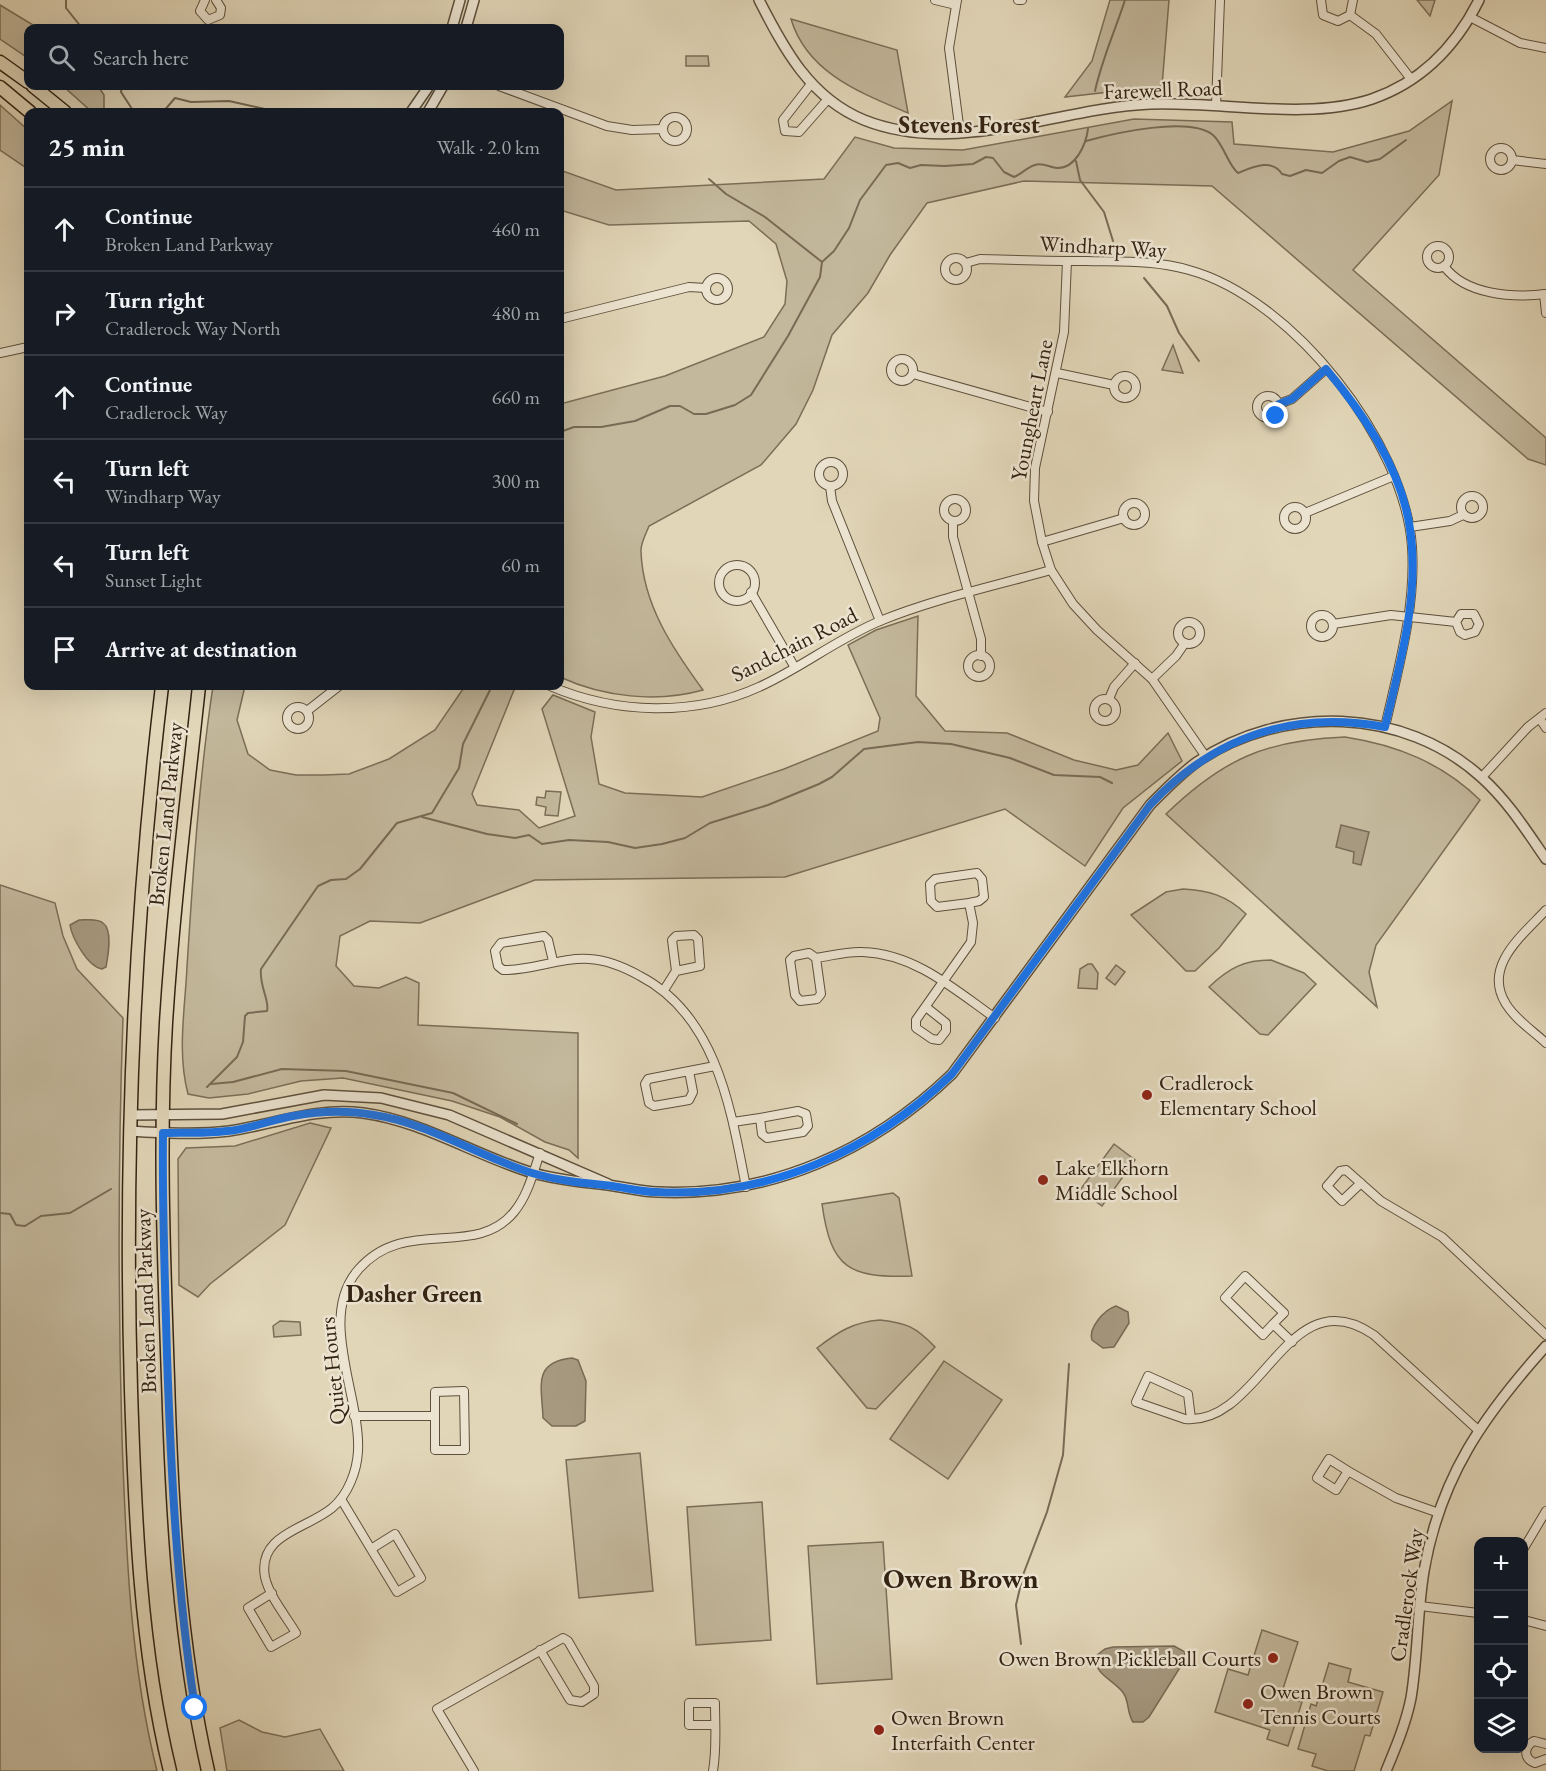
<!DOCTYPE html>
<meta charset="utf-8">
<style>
:root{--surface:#171b24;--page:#242831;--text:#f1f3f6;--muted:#9ea1a6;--line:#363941}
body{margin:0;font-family:"EB Garamond",serif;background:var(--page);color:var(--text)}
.controls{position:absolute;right:18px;bottom:18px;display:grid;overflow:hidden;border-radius:12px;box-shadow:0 6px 24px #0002}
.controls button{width:54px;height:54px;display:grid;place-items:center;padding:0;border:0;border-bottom:2px solid var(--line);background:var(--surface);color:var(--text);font:30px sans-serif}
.stop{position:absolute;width:18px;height:18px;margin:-14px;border:4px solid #1a73e8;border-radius:50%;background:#fff}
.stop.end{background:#1a73e8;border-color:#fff;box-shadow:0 2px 6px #0008}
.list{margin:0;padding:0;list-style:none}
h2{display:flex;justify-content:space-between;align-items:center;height:78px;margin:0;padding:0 24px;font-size:26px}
h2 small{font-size:20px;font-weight:400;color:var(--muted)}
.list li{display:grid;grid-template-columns:39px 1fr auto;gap:18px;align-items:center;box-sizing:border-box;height:84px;padding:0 24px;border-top:2px solid var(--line)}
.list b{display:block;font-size:22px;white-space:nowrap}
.list p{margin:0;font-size:20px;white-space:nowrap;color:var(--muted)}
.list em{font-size:20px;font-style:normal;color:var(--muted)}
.icon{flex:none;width:33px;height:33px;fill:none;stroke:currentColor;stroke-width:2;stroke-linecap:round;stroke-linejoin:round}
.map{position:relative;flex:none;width:1546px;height:1771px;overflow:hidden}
.search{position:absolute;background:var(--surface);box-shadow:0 6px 24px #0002;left:24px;top:24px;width:540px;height:66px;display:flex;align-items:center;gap:15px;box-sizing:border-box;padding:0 21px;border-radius:12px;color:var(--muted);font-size:22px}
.panel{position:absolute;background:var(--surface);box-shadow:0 6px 24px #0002;left:24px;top:108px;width:540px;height:582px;border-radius:12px}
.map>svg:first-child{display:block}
.green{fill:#c3b89c;stroke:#7b6e57;stroke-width:1.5}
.water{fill:#a69980;stroke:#786a54;stroke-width:1.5}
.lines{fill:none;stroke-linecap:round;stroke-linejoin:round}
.stream{stroke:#786a54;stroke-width:2}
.minor-casing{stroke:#5e503c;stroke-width:10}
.tertiary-casing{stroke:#5e503c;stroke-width:12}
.primary-casing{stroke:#332312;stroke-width:15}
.minor{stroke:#ece4d1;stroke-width:8}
.tertiary{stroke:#ece4d1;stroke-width:9}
.primary{stroke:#e1d6b8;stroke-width:12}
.route{stroke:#1a73e8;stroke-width:8}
.poi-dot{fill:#8f2418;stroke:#ece4d1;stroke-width:2}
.labels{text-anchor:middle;stroke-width:5;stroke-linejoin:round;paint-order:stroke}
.street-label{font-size:22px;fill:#332312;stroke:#ece4d1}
.poi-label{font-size:22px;fill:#332312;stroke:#ece4d1;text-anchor:start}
.neighbourhood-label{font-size:24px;font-weight:bold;fill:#332312;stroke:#ece4d1}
.district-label{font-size:28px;font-weight:bold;fill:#332312;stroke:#ece4d1}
</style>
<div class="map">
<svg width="1546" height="1771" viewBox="0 0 1546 1771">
<rect width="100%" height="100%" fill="#e1d6b8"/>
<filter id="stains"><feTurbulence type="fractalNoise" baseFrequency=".00333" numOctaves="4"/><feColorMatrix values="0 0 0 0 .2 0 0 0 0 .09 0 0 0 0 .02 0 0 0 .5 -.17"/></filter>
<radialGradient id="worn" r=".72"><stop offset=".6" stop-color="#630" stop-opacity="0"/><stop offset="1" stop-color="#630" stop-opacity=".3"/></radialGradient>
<!-- green -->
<g class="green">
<polygon points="1110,0 1169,0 1162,86 1065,97 1092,61"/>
<polygon points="1417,0 1435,0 1430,16"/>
<polygon points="0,5 38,28 28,28 28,58 0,39"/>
<path d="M791 19 897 50 908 113C861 93 807 73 791 19Z"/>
<polygon points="686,56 708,56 709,66 686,66"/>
<polygon points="63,86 98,86 104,95 104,112 92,112"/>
<path d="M1452 101 1439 175 1353 270 1546 438V465L1528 459 1212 186 1024 181 927 203 890 255 868 293 832 335 813 390 796 424 761 465 649 526C646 534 640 544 641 552 643 605 673 649 703 690 657 703 603 697 560 677V404L665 376 764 337 785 304 787 281 776 244 749 221 609 225 560 210V170L616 190 824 179 855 137 894 148 963 150 1134 119 1232 122 1234 144 1333 152 1409 131Z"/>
<polygon points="0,105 28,130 28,169 0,150"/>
<polygon points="1173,345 1183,373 1162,370"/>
<path d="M918 616 916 696 945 731 1007 733 1074 760 1116 770 1138 765 1168 733 1182 761 1123 808 1085 866 1005 809 785 877 535 880 420 923 370 921 340 936 336 966 354 986 379 988 406 977 419 983 418 1025 578 1033V1158L569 1150 545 1142 500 1117 452 1101 343 1078 301 1081 248 1094 209 1098 188 1094C177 1053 185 1009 187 967 193 873 199 779 213 686H245L237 720 248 754 270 770 296 775H324L349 774 389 759 435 730 465 686H508L514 690 472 794 477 805 519 810 539 828 575 816 542 709 553 695 595 712 591 737 599 784 625 793 702 797 784 769 878 731 880 718 848 645 876 630Z"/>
<path d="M1345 737C1397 745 1442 763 1480 800L1376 945 1369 972 1377 1007 1166 814C1223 759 1266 740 1345 737Z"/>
<polygon points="546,791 561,792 558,816 545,815 546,807 536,805 537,797 545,798"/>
<path d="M0 885 55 903 63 936 77 969 123 1018C118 1158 118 1298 122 1439 126 1549 130 1664 157 1771H0Z"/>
<path d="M1183 889C1208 890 1228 896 1246 914L1219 948 1195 971H1186L1131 915 1166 892Z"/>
<path d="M1271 960 1304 973 1316 984 1268 1035 1260 1034 1209 987C1229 968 1244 960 1271 960Z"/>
<polygon points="1088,964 1092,964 1098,973 1097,989 1078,988 1080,969"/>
<polygon points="1116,965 1125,972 1115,985 1106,978"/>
<polygon points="310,1123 331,1128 285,1225 210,1284 198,1297 179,1285 178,1159 186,1148 235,1146"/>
<polygon points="1114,1144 1135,1160 1102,1206 1080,1190"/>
<path d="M893 1193 899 1198 912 1276C849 1278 831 1269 822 1204Z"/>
<path d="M880 1320C907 1323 916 1327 935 1347L876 1409 867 1408 817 1348C838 1332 853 1322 880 1320Z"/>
<polygon points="280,1321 300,1322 301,1335 274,1337 273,1326"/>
<polygon points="944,1361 1002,1400 948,1479 890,1439"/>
<polygon points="640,1453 653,1591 579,1598 566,1460"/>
<polygon points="762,1502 771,1640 696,1645 687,1507"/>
<polygon points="883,1542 892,1679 817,1684 808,1546"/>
<polygon points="1262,1630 1298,1642 1281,1695 1302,1702 1288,1746 1267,1739 1270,1730 1215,1712 1228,1669 1248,1675"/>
<polygon points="1329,1663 1351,1669 1348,1682 1383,1692 1370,1736 1365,1735 1354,1771 1328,1771 1312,1766 1316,1754 1298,1749 1311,1704 1316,1706"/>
<polygon points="239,1720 262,1732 285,1737 320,1729 344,1771 227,1771 220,1728"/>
</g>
<!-- water -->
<g class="water">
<polygon points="1341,825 1369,832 1361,865 1353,863 1354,852 1336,847"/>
<path d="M79 920C85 920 98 918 103 923 113 930 108 956 106 967L102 969C88 967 72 938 70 925Z"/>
<path d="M1116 1306 1128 1312 1129 1323 1114 1347 1103 1348 1092 1340C1088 1328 1104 1310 1116 1306Z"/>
<path d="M572 1358 578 1360 586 1381 585 1421 576 1426H552L543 1418C542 1387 532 1362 572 1358Z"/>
<path d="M1174 1646 1185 1652 1181 1666 1149 1717 1143 1722H1133C1127 1713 1129 1702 1124 1694 1115 1680 1093 1675 1096 1656L1105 1649 1113 1647Z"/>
</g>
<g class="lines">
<!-- stream -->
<g class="stream">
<polyline points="66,0 66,8 82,28"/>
<polyline points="122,86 121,92 134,112"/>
<path d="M1095 91C1102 59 1115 31 1125 0"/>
<polyline points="163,112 175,98 191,102 229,101 278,112"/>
<path d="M1086 141C1115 133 1189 116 1213 135 1224 145 1228 165 1238 173 1253 167 1272 158 1282 174L1290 176 1306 170 1322 173 1339 161 1350 157 1367 162 1380 159 1406 140"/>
<polyline points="1076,161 1080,180 1104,212 1113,241"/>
<polyline points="709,179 726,194 765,217 822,262"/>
<polyline points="1144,278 1167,306 1179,333 1199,361"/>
<path d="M560 432 574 427H601L635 421 670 406H680L694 414H706L735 405 751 395 788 336 820 277 822 262 834 251 849 228 860 200 886 165 898 163 910 168 921 165 945 166 973 164 986 157 993 158 1004 172 1014 177C1022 174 1027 167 1035 165 1043 162 1050 168 1058 168 1076 168 1086 144 1088 129"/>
<polyline points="560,509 560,513"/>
<polyline points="560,539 562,546 560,551"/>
<polyline points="422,817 487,834 515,838 529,835 542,844 569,840 608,842 635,848 662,844 685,838 710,823 768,805 819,784 832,777 864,749 918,742 951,744 1010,758 1054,775 1100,777 1112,783"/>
<polyline points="211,1084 233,1082 282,1069 346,1071 453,1093 517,1124"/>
<path d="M207 1087 237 1057 243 1042 245 1016 248 1013 267 1011C270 1001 259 986 261 969L318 886 331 880 346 879 360 869 397 823 432 813 459 768 463 744 492 686"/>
<polyline points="0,1213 10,1214 16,1225 25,1226 41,1216 70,1213 111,1189"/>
<polyline points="1021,1644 1016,1605 1023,1575 1047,1512 1063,1455 1069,1364"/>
</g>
<!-- minor casing -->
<g class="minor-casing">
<g id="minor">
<polyline points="205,0 200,11 208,20 220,15 221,8 216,0"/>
<polyline points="935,0 956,5"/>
<polyline points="957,0 949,48 960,133"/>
<polyline points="1018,0 1022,0"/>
<polyline points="1321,0 1323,15 1338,21 1350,15 1353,0"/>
<polyline points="1350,15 1376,34 1411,79"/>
<polyline points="1470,17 1520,43 1546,48"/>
<polyline points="811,84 783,120 785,131 799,132 828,99"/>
<polyline points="499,86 607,126 632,130 663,129"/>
<polyline points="1216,105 1220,0"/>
<circle cx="675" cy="129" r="12"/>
<circle cx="1501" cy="159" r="11"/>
<polyline points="1512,160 1546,164"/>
<circle cx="1438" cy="257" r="11"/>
<circle cx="956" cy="269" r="11"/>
<polyline points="1067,261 1064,332 1035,468 1034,501 1042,542 1051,570 1073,604 1097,630 1152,679 1206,757"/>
<path d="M966 263 980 259C1015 260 1050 261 1085 261 1120 262 1155 260 1189 270 1292 298 1405 442 1412 547 1416 608 1398 669 1385 727"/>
<path d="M1444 266C1465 295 1513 298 1546 294"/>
<circle cx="717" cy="289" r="11"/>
<polyline points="1544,294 1546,313"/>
<polyline points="560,319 689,287 706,288"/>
<polyline points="0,353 28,347"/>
<circle cx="902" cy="370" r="11"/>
<polyline points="1057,373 1114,385"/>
<polyline points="913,374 1048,412"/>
<circle cx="1125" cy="387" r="11"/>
<circle cx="1268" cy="407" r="11"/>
<polyline points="1279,404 1292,399 1326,369"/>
<circle cx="831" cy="474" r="12"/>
<polyline points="830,486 832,501 880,621"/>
<circle cx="1472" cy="507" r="11"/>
<circle cx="955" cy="510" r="11"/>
<circle cx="1134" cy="514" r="11"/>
<circle cx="1295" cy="518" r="11"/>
<polyline points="1305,513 1394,476"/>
<polyline points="953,522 953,537 981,639 981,656"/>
<polyline points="1410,527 1450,521 1463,515"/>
<polyline points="1042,542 1124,518"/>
<circle cx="737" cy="583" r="18"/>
<polyline points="751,592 794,666"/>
<circle cx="1322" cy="626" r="11"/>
<circle cx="1189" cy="633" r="11"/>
<polyline points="1333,624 1391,615 1456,622 1460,632 1465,635 1475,632 1479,624 1474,614 1461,614 1456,622"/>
<circle cx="979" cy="666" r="11"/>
<polyline points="1152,679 1176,656 1185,643"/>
<path d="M550 686C616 714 693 717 759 687 801 668 837 639 880 621 934 599 994 586 1051 570"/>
<polyline points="1109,699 1114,687 1135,663"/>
<circle cx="1105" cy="710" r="11"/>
<circle cx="298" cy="718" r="11"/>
<polyline points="307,711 339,686"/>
<polyline points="1540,719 1546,728"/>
<polyline points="1482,777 1528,727 1546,713"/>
<path d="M1546 910C1523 935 1482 966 1506 1004 1515 1019 1533 1031 1546 1043"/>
<path d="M816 958 809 953 794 956 790 960 795 995 800 1001 817 999 821 994 816 958C831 956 847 951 863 952 915 954 954 989 995 1018"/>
<path d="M553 961 548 940 544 936 501 943 495 951 498 966 503 970C532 971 560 957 589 959 608 960 624 967 640 976 717 1016 731 1110 746 1187"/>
<polyline points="664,990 676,971 672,940 676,936 694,935 698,939 700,966 676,971"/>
<polyline points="926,1007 946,1023 946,1031 939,1040 932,1039 916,1028 916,1020 971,942 973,923 969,903 937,907 931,901 930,884 935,879 977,873 982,879 984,897 979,901 969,903"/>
<polyline points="689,1071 648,1079 645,1084 649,1103 654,1106 689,1100 693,1092 689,1071 715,1066"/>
<polyline points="733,1122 760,1118 762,1134 767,1138 803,1132 808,1126 806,1114 798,1111 760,1118"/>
<polyline points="1361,1183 1342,1201 1327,1186 1340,1171 1346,1170 1381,1201 1442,1237 1546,1335"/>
<polyline points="1273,1324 1263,1335 1225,1298 1245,1276 1284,1313 1273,1324 1292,1342"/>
<polyline points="354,1416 435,1416 435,1450 465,1450 464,1391 435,1392 435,1416"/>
<path d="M1191 1419 1188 1394 1148 1376 1136 1402 1185 1419C1262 1426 1287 1275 1374 1335L1478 1430"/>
<polyline points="1348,1471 1329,1459 1317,1478 1336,1490 1348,1471 1396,1498 1439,1513"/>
<polyline points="341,1499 371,1549 395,1534 421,1578 397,1592 371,1549"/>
<polyline points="1524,1548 1546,1511"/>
<path d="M272 1593 248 1608 271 1647 296 1633C286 1616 269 1596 265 1577 257 1534 307 1529 332 1508 348 1495 357 1471 358 1451 361 1397 317 1317 358 1270 405 1215 475 1260 514 1212 528 1195 533 1173 540 1153"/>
<polyline points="1420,1606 1478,1613"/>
<polyline points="1524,1620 1546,1626"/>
<path d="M1546 1744 1534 1741C1523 1747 1524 1759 1535 1763L1546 1759"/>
<polyline points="474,1771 437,1709 563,1638 568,1641 594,1686 594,1694 582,1702 570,1700 540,1650"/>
<path d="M713 1771C717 1748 715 1725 715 1703H689V1725H715"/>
</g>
</g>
<!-- tertiary casing -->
<g class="tertiary-casing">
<g id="tertiary">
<path d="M759 0C784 49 810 98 864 120 957 157 1056 108 1150 104 1220 101 1307 121 1372 99 1421 82 1456 46 1479 0"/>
<polyline points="452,28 460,0"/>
<polyline points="466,28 474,0"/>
<polyline points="411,112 429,86"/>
<polyline points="428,112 443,86"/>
<polyline points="130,1115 222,1114 324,1095 381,1098 449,1115 608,1184"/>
<path d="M130 1131C162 1133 197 1135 229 1131 275 1124 316 1107 363 1113 423 1121 476 1156 533 1173 561 1181 586 1182 614 1186 629 1188 643 1192 658 1192 770 1197 872 1151 952 1074L1150 805C1165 790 1180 774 1197 762 1282 704 1404 707 1481 777 1507 800 1526 830 1546 859"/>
<path d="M1386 1771C1396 1747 1406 1723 1411 1698 1418 1656 1417 1613 1424 1571 1440 1477 1484 1415 1546 1346"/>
</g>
</g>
<!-- primary casing -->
<g class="primary-casing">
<g id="primary">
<polyline points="0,62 28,82"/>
<polyline points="33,86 65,112"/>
<polyline points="0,87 30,112"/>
<path d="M162 686C134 920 124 1155 131 1390 135 1517 140 1648 170 1771"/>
<path d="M199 686C187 798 173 911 166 1023 159 1142 164 1261 168 1379 172 1510 179 1643 208 1771"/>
</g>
</g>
<!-- minor -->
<use href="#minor" class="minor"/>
<!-- tertiary -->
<use href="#tertiary" class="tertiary"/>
<!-- primary -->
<use href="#primary" class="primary"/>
</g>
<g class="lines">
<!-- route -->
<path class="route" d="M195 1708C177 1591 171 1474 167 1355 165 1281 162 1207 163 1133 184 1132 205 1134 227 1131 249 1129 271 1120 293 1116 320 1111 347 1110 374 1115 425 1122 481 1157 532 1173 559 1181 584 1183 612 1186 627 1188 642 1192 657 1192 769 1198 872 1151 952 1074L1150 805C1215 736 1292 710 1385 727 1400 663 1420 595 1410 529 1402 470 1364 414 1326 369L1292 399 1279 404 1276 416"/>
</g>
<!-- markers -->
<g class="poi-dot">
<circle cx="1147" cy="1095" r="6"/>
<circle cx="1043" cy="1180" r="6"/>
<circle cx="1273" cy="1658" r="6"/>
<circle cx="1248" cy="1704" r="6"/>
<circle cx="879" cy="1730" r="6"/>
</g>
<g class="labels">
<!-- street labels -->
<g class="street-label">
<text transform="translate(1163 89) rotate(-2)" y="8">Farewell Road</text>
<text transform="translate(1103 246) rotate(3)" y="8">Windharp Way</text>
<text transform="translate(1031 410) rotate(-79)" y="8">Youngheart Lane</text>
<text transform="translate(794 644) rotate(-27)" y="8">Sandchain Road</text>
<text transform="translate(165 814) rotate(-84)" y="8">Broken Land Parkway</text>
<text transform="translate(145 1301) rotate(-92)" y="8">Broken Land Parkway</text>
<text transform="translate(332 1371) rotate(-96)" y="8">Quiet Hours</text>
<text transform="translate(1406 1595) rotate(-82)" y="8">Cradlerock Way</text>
</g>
<!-- poi labels -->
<g class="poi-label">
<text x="1159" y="1090">Cradlerock<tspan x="1159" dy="25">Elementary School</tspan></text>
<text x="1055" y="1175">Lake Elkhorn<tspan x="1055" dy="25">Middle School</tspan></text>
<text x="1261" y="1666" text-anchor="end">Owen Brown Pickleball Courts</text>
<text x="1260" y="1699">Owen Brown<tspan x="1260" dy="25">Tennis Courts</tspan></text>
<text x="891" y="1725">Owen Brown<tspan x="891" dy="25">Interfaith Center</tspan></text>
</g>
<!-- neighbourhood labels -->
<g class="neighbourhood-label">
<text x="969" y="133">Stevens Forest</text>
<text x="414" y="1302">Dasher Green</text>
</g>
<!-- district labels -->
<g class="district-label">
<text x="961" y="1588">Owen Brown</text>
</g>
</g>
<rect width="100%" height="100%" filter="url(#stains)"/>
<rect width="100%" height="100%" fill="url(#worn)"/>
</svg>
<div class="controls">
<button>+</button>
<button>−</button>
<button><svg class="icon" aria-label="locate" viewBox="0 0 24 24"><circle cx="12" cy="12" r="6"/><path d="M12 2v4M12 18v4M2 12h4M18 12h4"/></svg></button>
<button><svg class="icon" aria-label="layers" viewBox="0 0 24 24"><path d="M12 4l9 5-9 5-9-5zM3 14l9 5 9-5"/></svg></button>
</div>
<div class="stop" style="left:195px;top:1708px"></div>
<div class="stop end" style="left:1276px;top:416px"></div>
<div class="search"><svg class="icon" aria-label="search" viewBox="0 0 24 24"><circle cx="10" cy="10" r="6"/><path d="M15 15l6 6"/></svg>Search here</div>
<section class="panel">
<h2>25 min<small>Walk · 2.0 km</small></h2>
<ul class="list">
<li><svg class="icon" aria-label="ahead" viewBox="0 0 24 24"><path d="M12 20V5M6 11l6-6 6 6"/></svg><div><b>Continue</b><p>Broken Land Parkway</p></div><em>460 m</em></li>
<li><svg class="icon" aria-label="right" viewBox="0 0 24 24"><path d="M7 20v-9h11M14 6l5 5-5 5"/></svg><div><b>Turn right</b><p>Cradlerock Way North</p></div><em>480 m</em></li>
<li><svg class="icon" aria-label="ahead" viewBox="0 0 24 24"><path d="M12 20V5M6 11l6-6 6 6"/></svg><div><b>Continue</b><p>Cradlerock Way</p></div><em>660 m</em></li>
<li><svg class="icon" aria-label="left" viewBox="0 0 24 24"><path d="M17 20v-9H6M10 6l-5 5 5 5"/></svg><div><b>Turn left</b><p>Windharp Way</p></div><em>300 m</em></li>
<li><svg class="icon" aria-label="left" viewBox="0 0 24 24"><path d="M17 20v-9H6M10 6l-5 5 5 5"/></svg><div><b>Turn left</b><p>Sunset Light</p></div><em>60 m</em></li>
<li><svg class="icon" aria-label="arrive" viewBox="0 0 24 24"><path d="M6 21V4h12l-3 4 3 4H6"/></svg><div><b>Arrive at destination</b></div></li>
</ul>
</section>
</div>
